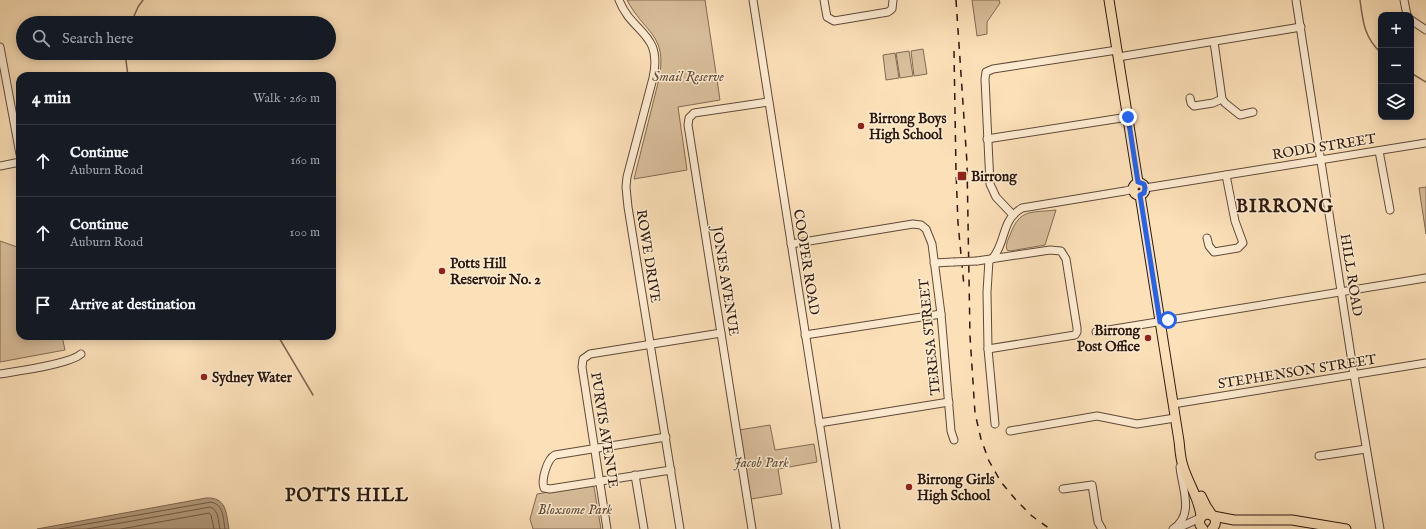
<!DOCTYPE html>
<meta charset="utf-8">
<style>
:root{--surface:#171b24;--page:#242831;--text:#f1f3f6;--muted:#9ea1a6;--line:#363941}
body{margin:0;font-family:"IM FELL English",serif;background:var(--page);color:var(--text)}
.controls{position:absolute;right:12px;top:12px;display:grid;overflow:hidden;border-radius:8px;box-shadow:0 2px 10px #0003}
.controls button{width:36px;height:36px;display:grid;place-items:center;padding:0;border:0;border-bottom:1px solid var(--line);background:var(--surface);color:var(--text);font:20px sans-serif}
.stop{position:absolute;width:12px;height:12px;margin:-9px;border:3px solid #2563eb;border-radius:50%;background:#fff}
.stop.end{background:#2563eb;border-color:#fff;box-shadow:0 1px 4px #0008}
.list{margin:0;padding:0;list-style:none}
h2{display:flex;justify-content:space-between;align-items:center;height:52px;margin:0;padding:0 16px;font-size:17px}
h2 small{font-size:13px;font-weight:400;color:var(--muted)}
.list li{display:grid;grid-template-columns:26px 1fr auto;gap:12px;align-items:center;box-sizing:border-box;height:72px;padding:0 16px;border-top:1px solid var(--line)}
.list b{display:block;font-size:15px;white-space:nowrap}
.list p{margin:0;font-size:13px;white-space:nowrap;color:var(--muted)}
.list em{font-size:13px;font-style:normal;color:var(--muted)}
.icon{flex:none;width:22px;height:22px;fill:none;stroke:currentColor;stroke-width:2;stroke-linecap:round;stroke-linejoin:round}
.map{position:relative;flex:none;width:1426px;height:529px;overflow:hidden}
.search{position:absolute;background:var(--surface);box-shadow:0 2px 10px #0003;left:16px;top:16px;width:320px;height:44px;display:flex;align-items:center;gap:10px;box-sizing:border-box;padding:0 14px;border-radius:22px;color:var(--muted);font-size:15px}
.panel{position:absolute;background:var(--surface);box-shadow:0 2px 10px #0003;left:16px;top:72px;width:320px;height:268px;border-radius:12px}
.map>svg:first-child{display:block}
.green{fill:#d9be9b;stroke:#826b54}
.water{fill:#b59c7e;stroke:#7e6751}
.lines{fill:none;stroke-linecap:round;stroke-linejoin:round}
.shore{stroke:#705a46;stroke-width:1}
.stream{stroke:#7e6751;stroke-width:1.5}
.minor-casing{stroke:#604a38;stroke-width:9}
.major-casing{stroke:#2c180d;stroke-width:11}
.minor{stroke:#fdebd1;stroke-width:7}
.major{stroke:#fce0b8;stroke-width:9}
.rail{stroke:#2c180d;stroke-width:1.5;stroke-dasharray:7 7;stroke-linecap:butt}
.minor-bridge-casing{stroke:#604a38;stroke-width:9;stroke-linecap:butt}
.minor-bridge{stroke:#fdebd1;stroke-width:7}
.route{stroke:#2563eb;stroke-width:5}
.poi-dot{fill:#8f2418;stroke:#fdebd1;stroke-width:1.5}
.labels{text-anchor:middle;stroke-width:3;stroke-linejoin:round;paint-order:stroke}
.park-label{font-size:14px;font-style:italic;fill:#604a38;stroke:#fdebd1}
.poi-label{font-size:14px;font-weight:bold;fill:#2c180d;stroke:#fdebd1;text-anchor:start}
.street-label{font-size:14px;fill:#2c180d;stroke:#fdebd1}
.district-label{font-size:18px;font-weight:bold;letter-spacing:1px;fill:#2c180d;stroke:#fdebd1}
</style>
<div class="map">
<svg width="1426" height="529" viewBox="0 0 1426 529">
<rect width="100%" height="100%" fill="#fce0b8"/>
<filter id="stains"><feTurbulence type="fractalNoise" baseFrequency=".005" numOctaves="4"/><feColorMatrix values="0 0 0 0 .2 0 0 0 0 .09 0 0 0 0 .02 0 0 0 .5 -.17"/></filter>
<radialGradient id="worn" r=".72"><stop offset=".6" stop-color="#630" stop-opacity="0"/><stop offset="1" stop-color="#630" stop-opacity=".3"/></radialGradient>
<!-- green -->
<g class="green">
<path d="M627 0H705L720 100 678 107 687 170 634 179 659 79C668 34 644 33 627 0Z"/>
<polygon points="972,0 999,0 1000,3 987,22 987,34 977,36"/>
<polygon points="923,49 927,74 914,76 911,51"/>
<polygon points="909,51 913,76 900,78 896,53"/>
<polygon points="895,53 899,78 886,80 883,55"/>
<polygon points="1426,187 1426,234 1419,188"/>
<path d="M1056 210 1045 245 1010 251 1007 250C1005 245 1008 240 1010 235 1020 208 1031 213 1056 210Z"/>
<polygon points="0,241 20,248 20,336 62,336 65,350 0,362"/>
<polygon points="770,425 775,450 814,444 817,462 778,469 782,494 751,499 739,430"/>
<polygon points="592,485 594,487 601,529 533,529 530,519 537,494"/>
</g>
<!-- water -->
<path class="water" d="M206 498C227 497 226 513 229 529H37Z"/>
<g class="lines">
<!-- shore -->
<g class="shore">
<path d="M59 529 211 502C224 505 223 518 225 529"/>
<path d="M87 529 210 507C219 510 218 521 220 529"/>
<polyline points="121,529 209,513 211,515 214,529"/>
</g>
<!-- stream -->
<g class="stream">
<path d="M1360 0C1363 22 1364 37 1381 53"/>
<polyline points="131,23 138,7 143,0"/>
<polyline points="125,53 128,76"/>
<polyline points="1411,73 1426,82"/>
<polyline points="278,336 313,395"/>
</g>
<!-- minor casing -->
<g class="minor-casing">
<g id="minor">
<path d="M619 0C632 34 663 32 653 78L627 177 626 187 628 207 680 529"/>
<polyline points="753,0 836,529"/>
<polyline points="824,0 827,17 834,21 888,12 892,9 893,0"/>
<polyline points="1296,0 1354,375 1380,529"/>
<polyline points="1404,0 1407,15"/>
<polyline points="1411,20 1426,30"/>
<polyline points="1214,42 1222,99 1225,103 1240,115 1253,112"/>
<polyline points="0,47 20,154"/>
<polyline points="1118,57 1301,27"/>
<polyline points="1190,98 1191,103 1194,106 1213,103 1222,99"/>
<polyline points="987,139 1128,117"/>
<polyline points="1379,151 1390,210"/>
<polyline points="0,166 20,162"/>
<polyline points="1145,188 1426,143"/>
<polyline points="1013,215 996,197 990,184 985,79 986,72 993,69 1117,50"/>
<polyline points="1207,238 1209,246 1214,252 1238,248 1243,243 1235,221 1226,175"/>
<polyline points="791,244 913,224 921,225 926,229 932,244 941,314 951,431 954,440"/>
<path d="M992 259C1007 242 1000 221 1022 208L1125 191 1133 189"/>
<polyline points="989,260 987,292 988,349 995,424"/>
<polyline points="977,261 1050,250 1061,251 1066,259 1077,328 1077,332 1075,335 988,349"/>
<polyline points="934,263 953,262"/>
<polyline points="1096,332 1426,278"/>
<polyline points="805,335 941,314"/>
<path d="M0 374C18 371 70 364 81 354"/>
<polyline points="1173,404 1426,363"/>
<polyline points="819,423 949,402"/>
<polyline points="1010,431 1097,416 1137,424 1175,418"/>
<path d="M666 437 555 455C547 459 541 480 544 488L550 489 671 470"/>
<polyline points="1319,456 1366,449"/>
<polyline points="635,475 644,529"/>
<polyline points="1063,489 1092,485 1098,522 1102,529"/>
<polyline points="607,529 582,367 583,359 590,354 721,333"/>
<polyline points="752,529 688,125 689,118 694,113 768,102"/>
<path d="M1173 529C1195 515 1182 488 1180 467"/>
<polyline points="1176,529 1200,518"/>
</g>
</g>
<!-- major casing -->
<g class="major-casing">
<g id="major">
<polyline points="1109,0 1138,182"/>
<circle cx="1139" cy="189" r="6"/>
<path d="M1140 195 1179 441C1180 449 1180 457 1183 466 1188 483 1200 500 1201 517"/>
<polyline points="1201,496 1206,506 1212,515"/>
<polyline points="1213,516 1234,520 1292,520 1346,529"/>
<path d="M1203 529C1197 523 1199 516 1207 514 1216 515 1218 523 1212 529"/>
</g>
</g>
<!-- minor -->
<use href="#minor" class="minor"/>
<!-- major -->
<use href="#major" class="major"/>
<!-- rail -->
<g class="rail">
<polyline points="956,0 967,163 970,336 975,413 981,439 989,461 1001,482 1016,500 1032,516 1050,529"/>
<polyline points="954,51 956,171 958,223 964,286"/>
</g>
<!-- minor-bridge casing -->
<g class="minor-bridge-casing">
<polyline id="minor-bridge" points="953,262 977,261"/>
</g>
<!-- minor-bridge -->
<use href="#minor-bridge" class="minor-bridge"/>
</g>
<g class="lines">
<!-- route -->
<polyline class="route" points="1128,117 1138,182 1144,184 1145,188 1144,193 1140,195 1160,322 1168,320"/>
</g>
<!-- markers -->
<g class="poi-dot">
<circle cx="861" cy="126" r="4"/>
<rect x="957" y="171" width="10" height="10" rx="2"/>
<circle cx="442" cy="271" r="4"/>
<circle cx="1148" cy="338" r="4"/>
<circle cx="204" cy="377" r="4"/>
<circle cx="909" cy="487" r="4"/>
</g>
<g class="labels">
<!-- park labels -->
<g class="park-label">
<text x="688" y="81">Smail Reserve</text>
<text x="761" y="467">Jacob Park</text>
<text x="575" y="514">Bloxsome Park</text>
</g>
<!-- poi labels -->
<g class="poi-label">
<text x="869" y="123">Birrong Boys<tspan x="869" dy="16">High School</tspan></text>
<text x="971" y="181">Birrong</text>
<text x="450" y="268">Potts Hill<tspan x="450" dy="16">Reservoir No. 2</tspan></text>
<text x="1140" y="335" text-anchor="end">Birrong<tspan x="1140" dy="16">Post Office</tspan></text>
<text x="212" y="382">Sydney Water</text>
<text x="917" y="484">Birrong Girls<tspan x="917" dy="16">High School</tspan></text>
</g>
<!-- street labels -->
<g class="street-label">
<text transform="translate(1324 146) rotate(-9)" y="5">RODD STREET</text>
<text transform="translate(649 256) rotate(81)" y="5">ROWE DRIVE</text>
<text transform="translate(807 262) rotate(81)" y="5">COOPER ROAD</text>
<text transform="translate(1352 275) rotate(81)" y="5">HILL ROAD</text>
<text transform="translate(726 281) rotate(81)" y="5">JONES AVENUE</text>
<text transform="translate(929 337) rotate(-96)" y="5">TERESA STREET</text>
<text transform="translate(1297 371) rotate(-9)" y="5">STEPHENSON STREET</text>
<text transform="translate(605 430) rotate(81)" y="5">PURVIS AVENUE</text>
</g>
<!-- district labels -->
<g class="district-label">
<text x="1285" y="212">BIRRONG</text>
<text x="347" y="501">POTTS HILL</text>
</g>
</g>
<rect width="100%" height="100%" filter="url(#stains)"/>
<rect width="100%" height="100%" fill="url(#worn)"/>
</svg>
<div class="controls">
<button>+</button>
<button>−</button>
<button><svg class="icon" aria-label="layers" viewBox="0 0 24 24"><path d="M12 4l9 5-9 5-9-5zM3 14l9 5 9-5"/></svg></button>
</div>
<div class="stop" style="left:1168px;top:320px"></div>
<div class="stop end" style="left:1128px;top:117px"></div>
<div class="search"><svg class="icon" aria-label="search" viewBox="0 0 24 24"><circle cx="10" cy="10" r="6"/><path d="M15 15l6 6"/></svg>Search here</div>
<section class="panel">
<h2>4 min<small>Walk · 260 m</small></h2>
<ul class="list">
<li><svg class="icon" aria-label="ahead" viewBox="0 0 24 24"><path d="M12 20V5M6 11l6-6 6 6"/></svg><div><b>Continue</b><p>Auburn Road</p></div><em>160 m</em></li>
<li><svg class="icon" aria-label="ahead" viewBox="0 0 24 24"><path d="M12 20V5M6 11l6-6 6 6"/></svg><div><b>Continue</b><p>Auburn Road</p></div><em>100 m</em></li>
<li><svg class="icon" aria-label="arrive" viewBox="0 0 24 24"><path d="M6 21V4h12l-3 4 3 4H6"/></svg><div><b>Arrive at destination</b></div></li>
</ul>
</section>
</div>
